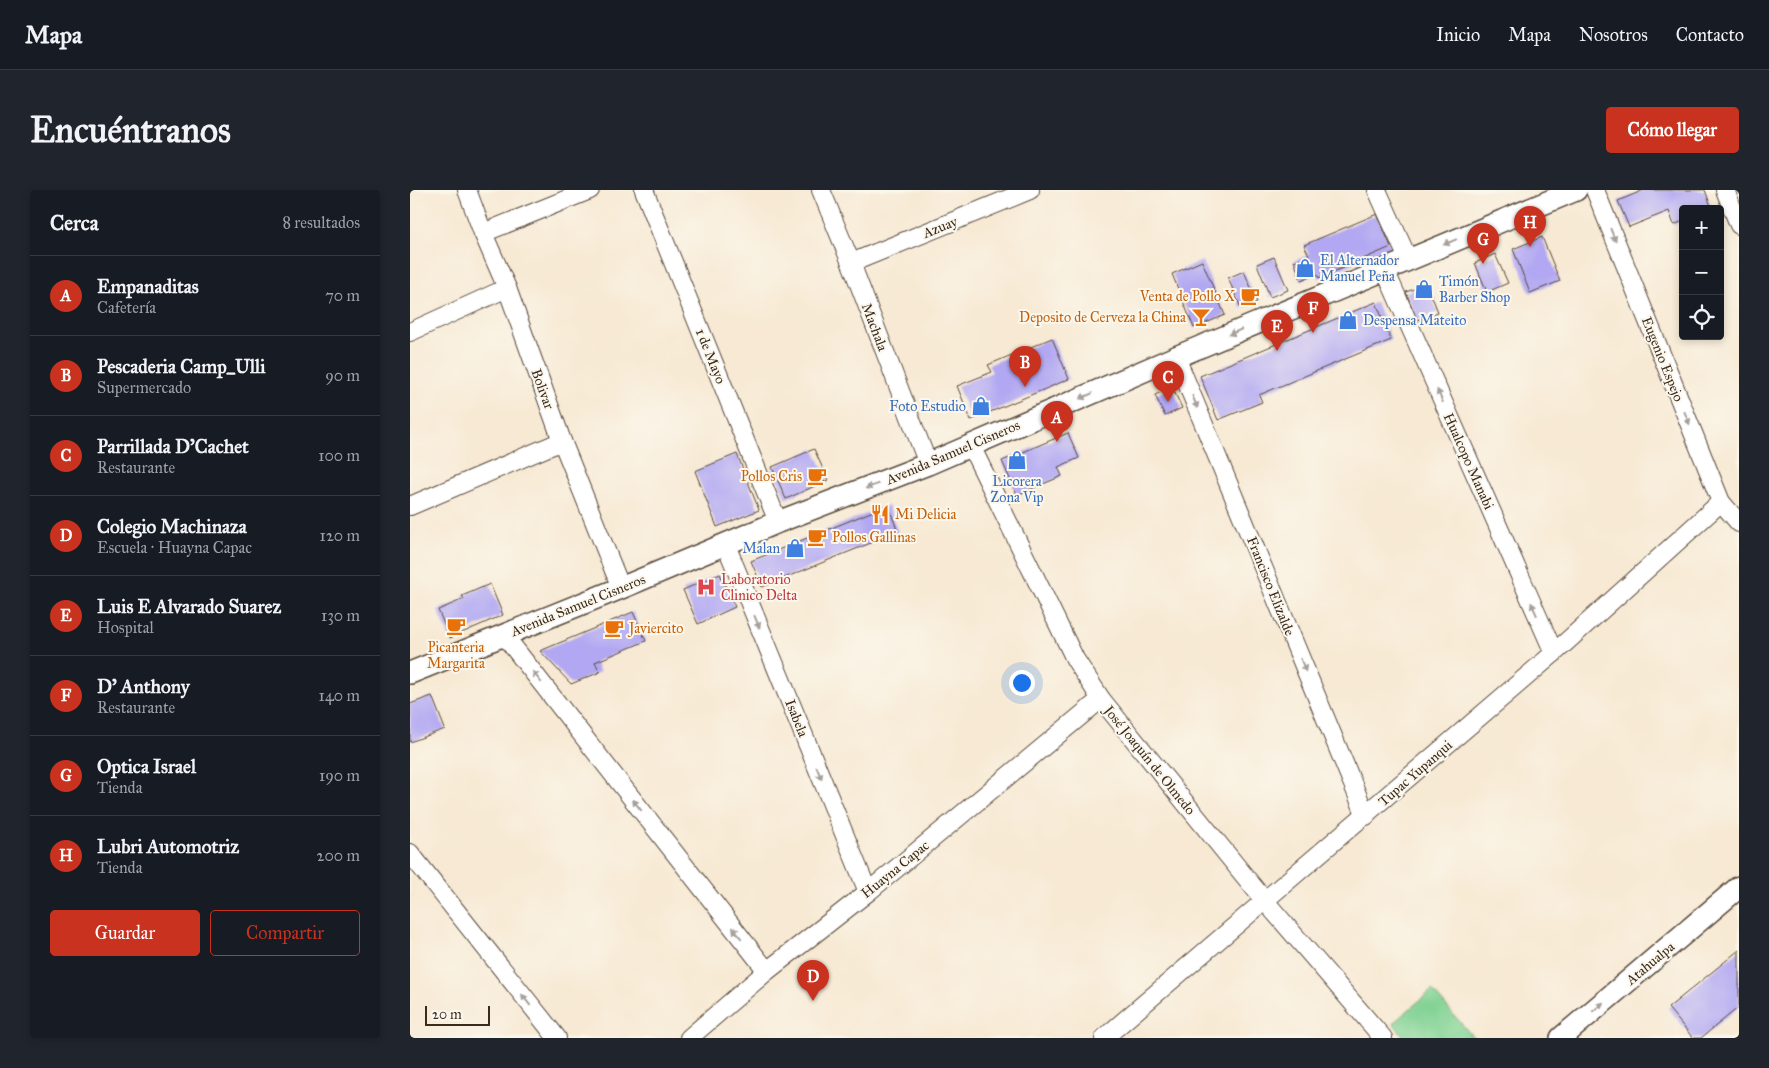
<!DOCTYPE html>
<html lang="es">
<meta charset="utf-8">
<style>
:root{--surface:#171b24;--page:#20242c;--text:#f1f3f6;--muted:#9ea1a6;--line:#363941;--accent:#c8321e}
body{margin:0;font-family:"IM FELL Great Primer",serif;background:var(--page);color:var(--text)}
.controls{position:absolute;right:15px;top:15px;display:grid;overflow:hidden;border-radius:5px;box-shadow:0 2px 8px #0003}
.controls button{width:45px;height:45px;display:grid;place-items:center;padding:0;border:0;border-bottom:1px solid var(--line);background:var(--surface);color:var(--text);font:25px sans-serif}
.scale{position:absolute;left:15px;bottom:12px;width:65px;box-sizing:border-box;padding-left:5px;border:2px solid #3b2a1e;border-top:0;font-size:14px;line-height:18px;white-space:nowrap;color:#3b2a1e;-webkit-text-stroke:4px #fbf7ec;paint-order:stroke}
.you{position:absolute;left:611px;top:492px;width:18px;height:18px;margin:-12px;border:4px solid #fff;border-radius:50%;background:#1a73e8;box-shadow:0 0 0 8px #1a73e833}
.badge{display:grid;place-items:center;width:32px;height:32px;border-radius:50%;background:var(--accent);color:#fff;font-size:16px;font-weight:700}
.pin{position:absolute;translate:-50% -41px;filter:drop-shadow(0 1px 2px #0008)}
.pin::after{content:'';position:absolute;top:26px;width:18px;height:15px;background:inherit;clip-path:polygon(0 0,100% 0,50% 100%)}
.list{margin:0;padding:0;list-style:none}
h2{display:flex;justify-content:space-between;align-items:center;height:65px;margin:0;padding:0 20px;font-size:21px}
h2 small{font-size:16px;font-weight:400;color:var(--muted)}
.list li{display:grid;grid-template-columns:32px 1fr auto;gap:15px;align-items:center;box-sizing:border-box;height:80px;padding:0 20px;border-top:1px solid var(--line)}
.list b{display:block;font-size:19px;white-space:nowrap}
.list p{margin:0;font-size:16px;white-space:nowrap;color:var(--muted)}
.list em{font-size:16px;font-style:normal;color:var(--muted)}
.actions{display:flex;gap:10px;padding:15px 20px}
.actions a{flex:1;padding:11px 0;border:1px solid var(--accent);border-radius:5px;text-align:center;font-size:18px;color:var(--accent)}
.actions .main{background:var(--accent);color:#fff}
.icon{flex:none;width:28px;height:28px;fill:none;stroke:currentColor;stroke-width:2;stroke-linecap:round;stroke-linejoin:round}
.map{position:relative;flex:none;width:1329px;height:848px;overflow:hidden;border-radius:5px}
header{display:flex;align-items:center;gap:30px;box-sizing:border-box;height:70px;padding:0 25px;background:var(--surface);border-bottom:1px solid var(--line)}
header strong{font-size:24px}
nav{display:flex;gap:28px;margin-inline-start:auto;font-size:18px}
.intro{display:flex;align-items:center;justify-content:space-between;box-sizing:border-box;height:120px;padding:0 30px}
h1{margin:0;font-size:35px}
.button{padding:12px 22px;border-radius:5px;background:var(--accent);color:#fff;font-size:18px;font-weight:700}
main{display:flex;gap:30px;padding:0 30px}
aside{flex:1;background:var(--surface);border-radius:5px;box-shadow:0 2px 8px #0003}
.map>svg:first-child{display:block}
.green{fill:#80d293;stroke:#5e7e58}
.building{fill:#b1a7f2}
.lines{fill:none;stroke-linecap:round;stroke-linejoin:round}
.minor-casing{stroke:#574739;stroke-width:20}
.tertiary-casing{stroke:#574739;stroke-width:24}
.minor{stroke:#fff;stroke-width:18}
.tertiary{stroke:#fff;stroke-width:21}
.oneway{fill:#a79f9a}
.labels{text-anchor:middle;stroke-width:4;stroke-linejoin:round;paint-order:stroke}
.street-label{font-size:14px;fill:#3b2a1e;stroke:#fbf7ec}
.shop-label{font-size:14px;fill:#366cbe;stroke:#fbf7ec;text-anchor:start}
.food-label{font-size:14px;fill:#c56008;stroke:#fbf7ec;text-anchor:end}
.health-label{font-size:14px;fill:#be3a42;stroke:#fbf7ec;text-anchor:start}
</style>
<header>
<strong>Mapa</strong>
<nav><a>Inicio</a><a>Mapa</a><a>Nosotros</a><a>Contacto</a></nav>
</header>
<div class="intro"><h1>Encuéntranos</h1><a class="button">Cómo llegar</a></div>
<main>
<aside>
<h2>Cerca<small>8 resultados</small></h2>
<ul class="list">
<li><span class="badge">A</span><div><b>Empanaditas</b><p>Cafetería</p></div><em>70 m</em></li>
<li><span class="badge">B</span><div><b>Pescaderia Camp_Ulli</b><p>Supermercado</p></div><em>90 m</em></li>
<li><span class="badge">C</span><div><b>Parrillada D'Cachet</b><p>Restaurante</p></div><em>100 m</em></li>
<li><span class="badge">D</span><div><b>Colegio Machinaza</b><p>Escuela · Huayna Capac</p></div><em>120 m</em></li>
<li><span class="badge">E</span><div><b>Luis E Alvarado Suarez</b><p>Hospital</p></div><em>130 m</em></li>
<li><span class="badge">F</span><div><b>D' Anthony</b><p>Restaurante</p></div><em>140 m</em></li>
<li><span class="badge">G</span><div><b>Optica Israel</b><p>Tienda</p></div><em>190 m</em></li>
<li><span class="badge">H</span><div><b>Lubri Automotriz</b><p>Tienda</p></div><em>200 m</em></li>
</ul>
<div class="actions"><a class="main">Guardar</a><a>Compartir</a></div>
</aside>
<div class="map">
<svg width="1329" height="848" viewBox="0 0 1329 848">
<rect width="100%" height="100%" fill="#fbf7ec"/>
<filter id="ink" filterUnits="userSpaceOnUse"><feTurbulence type="fractalNoise" baseFrequency=".02" numOctaves="2"/><feDisplacementMap in="SourceGraphic" scale="10" xChannelSelector="R" yChannelSelector="G"/><feConvolveMatrix kernelMatrix="1 2 1 2 8 2 1 2 1" color-interpolation-filters="sRGB"/></filter>
<filter id="wash" filterUnits="userSpaceOnUse"><feTurbulence type="fractalNoise" baseFrequency=".0096" numOctaves="4" result="noise"/><feDisplacementMap in="SourceGraphic" scale="20" xChannelSelector="R" yChannelSelector="G"/><feGaussianBlur stdDeviation="1.12" result="paint"/><feColorMatrix in="noise" values="0 0 0 0 0 0 0 0 0 0 0 0 0 0 0 0 0 1.4 0 .05"/><feComposite in="paint" operator="in"/></filter>
<g filter="url(#wash)">
<rect width="100%" height="100%" fill="#f7e9d3"/>
<!-- green -->
<polygon class="green" points="1022,800 1064,848 995,848 983,833"/>
<g id="blocks">
<!-- building -->
<g class="building">
<polygon points="1234,0 1295,0 1302,19 1273,19 1273,31 1264,35 1259,21 1219,37 1208,11"/>
<polygon points="967,24 981,57 909,88 907,84 891,90 884,71 899,65 894,55"/>
<polygon points="1132,47 1150,91 1120,103 1103,59"/>
<polygon points="1085,64 1098,93 1077,102 1065,73"/>
<polygon points="864,67 878,100 860,107 847,74"/>
<polygon points="792,71 815,125 784,138 762,84"/>
<polygon points="834,81 847,112 831,118 818,88"/>
<polygon points="1017,94 1028,122 1007,130 996,102"/>
<polygon points="966,112 981,150 849,205 852,212 808,230 790,186"/>
<polygon points="642,148 659,189 561,230 547,196 582,182 578,175"/>
<polygon points="762,197 772,218 755,226 745,205"/>
<polygon points="658,243 669,268 648,277 652,286 607,305 592,271"/>
<polygon points="404,259 418,290 376,309 362,277"/>
<polygon points="327,264 349,320 307,337 285,281"/>
<polygon points="478,315 488,342 352,397 341,371"/>
<polygon points="310,384 325,417 288,434 273,400"/>
<polygon points="80,394 93,425 40,448 28,420 54,409 52,406"/>
<polygon points="223,422 236,451 185,472 190,482 161,494 130,461"/>
<polygon points="22,506 35,539 0,552 0,514"/>
<polygon points="1329,760 1329,817 1291,848 1283,848 1258,818"/>
</g>
</g>
</g>
<g filter="url(#ink)">
<use href="#blocks" fill-opacity="0" stroke="#574739" stroke-width="1"/>
<g class="lines">
<!-- minor casing -->
<g class="minor-casing">
<g id="minor">
<polyline points="57,0 73,43 97,98 152,251 211,398"/>
<polyline points="234,0 368,332"/>
<polyline points="411,0 441,73 518,274"/>
<polyline points="967,0 998,69"/>
<polyline points="1185,0 1311,312 1329,333"/>
<polyline points="1315,0 1329,35"/>
<polyline points="73,43 180,0"/>
<polyline points="441,73 620,0"/>
<polyline points="975,80 1144,463"/>
<polyline points="0,142 97,98"/>
<polyline points="766,167 956,626"/>
<polyline points="561,256 665,469 691,509 854,710 973,848"/>
<polyline points="0,316 152,251"/>
<polyline points="316,355 458,702"/>
<polyline points="94,445 357,781"/>
<polyline points="0,663 147,848"/>
<polyline points="279,848 357,781 458,702 691,509"/>
<polyline points="694,848 1144,463 1311,312"/>
</g>
</g>
<!-- tertiary casing -->
<g class="tertiary-casing">
<g id="tertiary">
<polyline points="0,483 211,398 368,332 518,274 766,167 1166,0"/>
<polyline points="1151,848 1329,697"/>
</g>
</g>
<!-- minor -->
<use href="#minor" class="minor"/>
<!-- tertiary -->
<use href="#tertiary" class="tertiary"/>
</g>
<!-- one-way arrows -->
<defs><path id="oneway-solid" d="M-6-.8H1V-3.2L6.5 0L1 3.2V.8H-6Z" transform="scale(1.25)"/></defs>
<g class="oneway">
<use href="#oneway-solid" transform="translate(1203 45) rotate(68)"/>
<use href="#oneway-solid" transform="translate(1040 52) rotate(157)"/>
<use href="#oneway-solid" transform="translate(825 142) rotate(157)"/>
<use href="#oneway-solid" transform="translate(676 206) rotate(157)"/>
<use href="#oneway-solid" transform="translate(1030 206) rotate(-114)"/>
<use href="#oneway-solid" transform="translate(785 212) rotate(68)"/>
<use href="#oneway-solid" transform="translate(1277 228) rotate(68)"/>
<use href="#oneway-solid" transform="translate(462 296) rotate(159)"/>
<use href="#oneway-solid" transform="translate(1124 419) rotate(-114)"/>
<use href="#oneway-solid" transform="translate(347 432) rotate(68)"/>
<use href="#oneway-solid" transform="translate(893 475) rotate(68)"/>
<use href="#oneway-solid" transform="translate(127 487) rotate(-128)"/>
<use href="#oneway-solid" transform="translate(409 583) rotate(68)"/>
<use href="#oneway-solid" transform="translate(227 615) rotate(-128)"/>
<use href="#oneway-solid" transform="translate(327 743) rotate(-128)"/>
<use href="#oneway-solid" transform="translate(116 810) rotate(-128)"/>
<use href="#oneway-solid" transform="translate(1188 817) rotate(-40)"/>
</g>
</g>
<!-- icons -->
<defs>
<g id="shop-bare" transform="scale(1.5)"><path d="M-5-2.5h2.3a2.7 3.5 0 0 1 5.4 0H5L5.5 6h-11ZM-1.5-2.5h3a1.5 2.3 0 0 0-3 0Z" fill="#3f7fe0" stroke="#fbf7ec" stroke-width="2.5" paint-order="stroke"/></g>
<g id="cafe-bare" transform="scale(1.5)"><path d="M-5.5-4.5H6V0H3Q3 3.5 0 3.5H-2.5Q-5.5 3.5-5.5 0ZM3-3.2v2h1.7v-2ZM-6 4.5H4V6H-6Z" fill="#e8710a" stroke="#fbf7ec" stroke-width="2.5" paint-order="stroke"/></g>
<g id="bar-bare" transform="scale(1.5)"><path d="M-6-5H6L.8 .8V4.5H3.5V6h-7V4.5H-.8V.8Z" fill="#e8710a" stroke="#fbf7ec" stroke-width="2.5" paint-order="stroke"/></g>
<g id="restaurant-bare" transform="scale(1.5)"><path d="M-5-6h1v4h1v-4h1v4h1v-4h1v5L-1.5 .5V6h-2V.5L-5-1ZM5-6V6H3V1.5H1.5Q1.5-4 5-6Z" fill="#e8710a" stroke="#fbf7ec" stroke-width="2.5" paint-order="stroke"/></g>
<g id="hospital-bare" transform="scale(1.5)"><path d="M-5-5h3v3.5h4V-5h3V5h-3V1.5h-4V5h-3Z" fill="#e0444e" stroke="#fbf7ec" stroke-width="2.5" paint-order="stroke"/></g>
</defs>
<g fill-rule="evenodd">
<use href="#shop-bare" x="895" y="78"/>
<use href="#shop-bare" x="1014" y="99"/>
<use href="#cafe-bare" x="840" y="106"/>
<use href="#bar-bare" x="791" y="127"/>
<use href="#shop-bare" x="938" y="130"/>
<use href="#shop-bare" x="571" y="216"/>
<use href="#shop-bare" x="607" y="270"/>
<use href="#cafe-bare" x="407" y="286"/>
<use href="#restaurant-bare" x="470" y="324"/>
<use href="#cafe-bare" x="407" y="347"/>
<use href="#shop-bare" x="385" y="358"/>
<use href="#hospital-bare" x="296" y="397"/>
<use href="#cafe-bare" x="46" y="436"/>
<use href="#cafe-bare" x="204" y="438"/>
</g>
<g class="labels">
<!-- street labels -->
<g class="street-label">
<text transform="translate(530 37) rotate(-22)" y="5">Azuay</text>
<text transform="translate(465 137) rotate(69)" y="5">Machala</text>
<text transform="translate(301 166) rotate(68)" y="5">1 de Mayo</text>
<text transform="translate(1253 169) rotate(68)" y="5">Eugenio Espejo</text>
<text transform="translate(133 199) rotate(70)" y="5">Bolivar</text>
<text transform="translate(543 262) rotate(-23)" y="5">Avenida Samuel Cisneros</text>
<text transform="translate(1059 271) rotate(66)" y="5">Hualcopo Manabi</text>
<text transform="translate(861 396) rotate(68)" y="5">Francisco Elizalde</text>
<text transform="translate(168 415) rotate(-22)" y="5">Avenida Samuel Cisneros</text>
<text transform="translate(387 528) rotate(68)" y="5">Isabela</text>
<text transform="translate(740 570) rotate(51)" y="5">José Joaquín de Olmedo</text>
<text transform="translate(1005 583) rotate(-41)" y="5">Tupac Yupanqui</text>
<text transform="translate(485 679) rotate(-39)" y="5">Huayna Capac</text>
<text transform="translate(1240 773) rotate(-40)" y="5">Atahualpa</text>
</g>
<!-- shop labels -->
<g class="shop-label">
<text x="910" y="75">El Alternador<tspan x="910" dy="16">Manuel Peña</tspan></text>
<text x="1029" y="96">Timón<tspan x="1029" dy="16">Barber Shop</tspan></text>
<text x="953" y="135">Despensa Mateito</text>
<text x="556" y="221" text-anchor="end">Foto Estudio</text>
<text x="607" y="296" text-anchor="middle">Licorera<tspan x="607" dy="16">Zona Vip</tspan></text>
<text x="370" y="363" text-anchor="end">Malan</text>
</g>
<!-- food labels -->
<g class="food-label">
<text x="825" y="111">Venta de Pollo X</text>
<text x="776" y="132">Deposito de Cerveza la China</text>
<text x="392" y="291">Pollos Cris</text>
<text x="485" y="329" text-anchor="start">Mi Delicia</text>
<text x="422" y="352" text-anchor="start">Pollos Gallinas</text>
<text x="219" y="443" text-anchor="start">Javiercito</text>
<text x="46" y="462" text-anchor="middle">Picanteria<tspan x="46" dy="16">Margarita</tspan></text>
</g>
<!-- health labels -->
<g class="health-label">
<text x="311" y="394">Laboratorio<tspan x="311" dy="16">Clinico Delta</tspan></text>
</g>
</g>
</svg>
<div class="controls">
<button>+</button>
<button>−</button>
<button><svg class="icon" aria-label="locate" viewBox="0 0 24 24"><circle cx="12" cy="12" r="6"/><path d="M12 2v4M12 18v4M2 12h4M18 12h4"/></svg></button>
</div>
<div class="scale">20 m</div>
<div class="you"></div>
<div class="pin badge" style="left:647px;top:252px">A</div>
<div class="pin badge" style="left:615px;top:197px">B</div>
<div class="pin badge" style="left:758px;top:212px">C</div>
<div class="pin badge" style="left:403px;top:811px">D</div>
<div class="pin badge" style="left:867px;top:161px">E</div>
<div class="pin badge" style="left:903px;top:143px">F</div>
<div class="pin badge" style="left:1073px;top:74px">G</div>
<div class="pin badge" style="left:1120px;top:57px">H</div>
</div>
</main>
